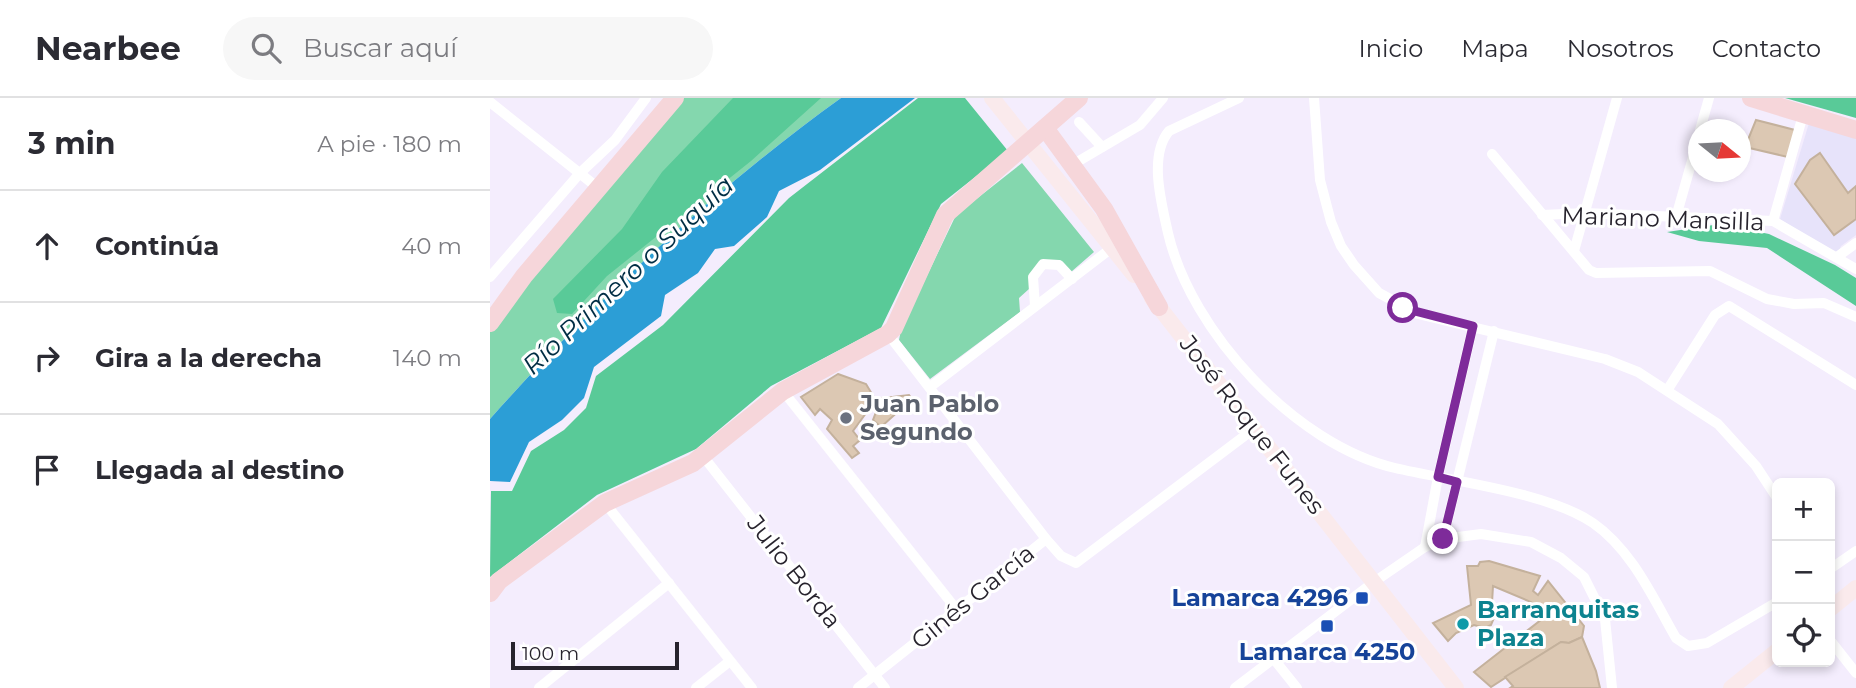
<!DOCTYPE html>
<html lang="es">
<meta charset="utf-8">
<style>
:root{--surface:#fff;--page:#f7f7f7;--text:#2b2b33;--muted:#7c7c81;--line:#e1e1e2}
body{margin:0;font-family:Montserrat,sans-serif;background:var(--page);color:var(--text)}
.controls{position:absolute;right:21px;bottom:21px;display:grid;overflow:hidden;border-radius:10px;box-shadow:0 4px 10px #0003}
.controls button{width:63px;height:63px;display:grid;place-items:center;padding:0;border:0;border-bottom:2px solid var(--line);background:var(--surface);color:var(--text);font:35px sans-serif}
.compass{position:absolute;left:1198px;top:21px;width:63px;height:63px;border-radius:50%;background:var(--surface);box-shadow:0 4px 10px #0003;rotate:108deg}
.scale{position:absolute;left:21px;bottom:18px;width:168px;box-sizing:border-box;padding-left:7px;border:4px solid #27232d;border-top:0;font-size:19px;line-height:24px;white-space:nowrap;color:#27232d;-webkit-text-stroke:5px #fff;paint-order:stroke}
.stop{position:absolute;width:21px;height:21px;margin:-16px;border:5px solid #7e2b9a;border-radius:50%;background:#fff}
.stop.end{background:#7e2b9a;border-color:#fff;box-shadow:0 2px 7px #0008}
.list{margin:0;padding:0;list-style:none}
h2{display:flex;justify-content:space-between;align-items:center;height:91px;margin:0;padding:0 28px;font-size:30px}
h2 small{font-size:23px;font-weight:400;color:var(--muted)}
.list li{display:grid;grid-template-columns:46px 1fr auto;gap:21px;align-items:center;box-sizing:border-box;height:112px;padding:0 28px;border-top:2px solid var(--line)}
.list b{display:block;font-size:26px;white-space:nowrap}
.list em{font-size:23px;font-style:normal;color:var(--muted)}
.icon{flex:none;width:38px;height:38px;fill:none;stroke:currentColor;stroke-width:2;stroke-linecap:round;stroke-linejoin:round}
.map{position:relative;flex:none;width:1366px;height:590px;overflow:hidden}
header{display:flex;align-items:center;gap:42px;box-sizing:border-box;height:98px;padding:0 35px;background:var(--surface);border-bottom:2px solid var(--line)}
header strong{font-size:33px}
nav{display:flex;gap:38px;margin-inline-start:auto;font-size:24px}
.search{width:490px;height:63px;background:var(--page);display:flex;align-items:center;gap:18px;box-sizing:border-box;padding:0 24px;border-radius:38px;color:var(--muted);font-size:26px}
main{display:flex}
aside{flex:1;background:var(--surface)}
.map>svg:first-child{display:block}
.education{fill:#e7e3fa}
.green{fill:#84d7ae}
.forest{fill:#59ca98}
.water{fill:#2c9ed6}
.building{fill:#dcc8b3;stroke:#c4b19c;stroke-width:2}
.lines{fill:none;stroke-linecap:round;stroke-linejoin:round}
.minor{stroke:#fff;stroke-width:10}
.secondary{stroke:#faeaec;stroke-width:16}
.primary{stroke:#f6d6da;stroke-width:18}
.route{stroke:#7e2b9a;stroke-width:9}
.worship-dot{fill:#6b7280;stroke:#fff;stroke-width:2.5}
.transit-dot{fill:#1a4fb4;stroke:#fff;stroke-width:2.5}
.culture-dot{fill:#0f9aa8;stroke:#fff;stroke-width:2.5}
.labels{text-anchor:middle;stroke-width:6;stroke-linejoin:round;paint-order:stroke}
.street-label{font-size:24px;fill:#27232d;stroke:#fff}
.worship-label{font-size:24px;font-weight:bold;fill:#5b616d;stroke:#fff;text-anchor:start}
.transit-label{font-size:24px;font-weight:bold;fill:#164399;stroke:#fff;text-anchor:end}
.culture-label{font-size:24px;font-weight:bold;fill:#0d838f;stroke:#fff;text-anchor:start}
.water-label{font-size:26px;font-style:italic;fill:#002d44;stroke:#fff}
</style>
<header>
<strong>Nearbee</strong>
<div class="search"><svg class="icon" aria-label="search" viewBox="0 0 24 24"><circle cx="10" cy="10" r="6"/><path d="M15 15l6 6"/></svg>Buscar aquí</div>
<nav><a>Inicio</a><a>Mapa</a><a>Nosotros</a><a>Contacto</a></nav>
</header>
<main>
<aside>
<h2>3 min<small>A pie · 180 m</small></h2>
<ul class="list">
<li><svg class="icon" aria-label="ahead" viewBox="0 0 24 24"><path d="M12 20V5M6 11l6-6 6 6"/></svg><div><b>Continúa</b></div><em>40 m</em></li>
<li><svg class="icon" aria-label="right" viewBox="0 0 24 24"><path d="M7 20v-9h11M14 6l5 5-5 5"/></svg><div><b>Gira a la derecha</b></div><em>140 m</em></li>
<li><svg class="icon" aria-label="arrive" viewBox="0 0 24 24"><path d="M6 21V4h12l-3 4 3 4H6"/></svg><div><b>Llegada al destino</b></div></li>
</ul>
</aside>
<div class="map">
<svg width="1366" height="590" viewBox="0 0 1366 590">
<rect width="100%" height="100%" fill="#f4edfd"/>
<!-- education -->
<polygon class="education" points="1319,25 1366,38 1366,137 1351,148 1347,157 1290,121"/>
<!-- green -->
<g class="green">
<path d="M185 0H351C223 92 105 203 0 321V225Z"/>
<polygon points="532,65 604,154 581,174 570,162 552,162 539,191 529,200 530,214 440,281 409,242 411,232 466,117"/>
</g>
<!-- forest -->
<g class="forest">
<polygon points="243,0 331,0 261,63 117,178 82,216 67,215 63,201 132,131 172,74"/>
<polygon points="428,0 475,0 518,53 451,106 391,230 281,288 206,351 107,397 0,479 1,393 22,393 41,353 74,332 96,310 106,278 173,227 299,100"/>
<polygon points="1295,0 1366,0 1366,20"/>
<polygon points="1230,126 1279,136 1345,167 1366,180 1366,208 1277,150 1209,143 1177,134"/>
</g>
<!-- water -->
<path class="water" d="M351 0H425L330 72 289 93 277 119 244 148 225 151 208 175 175 197 171 218 104 269 94 300 72 322 39 344 20 384 0 383V321C105 203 223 92 351 0Z"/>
<!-- building -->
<g class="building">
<polygon points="1266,22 1305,32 1298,59 1255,49"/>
<polygon points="1330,55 1358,95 1366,88 1366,121 1344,137 1305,86 1320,62"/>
<polygon points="348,276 376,286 385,301 419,297 422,301 391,329 383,322 386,314 382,307 363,333 370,342 363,348 369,355 362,360 337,331 342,322 330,311 325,317 311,299"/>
<polygon points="999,463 1050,478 1043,493 1048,497 1058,483 1094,528 1092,539 1079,545 1071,544 1001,589 984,574 1056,518 1041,504 1003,488 1002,505 1006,515 1001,527 995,530 984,527 966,535 958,543 943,525 981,507 977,468 988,468 990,464"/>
<polygon points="1092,539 1106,573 1110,590 1020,590 1023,588 1015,579 1071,544 1079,545"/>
</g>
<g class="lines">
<!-- minor -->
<g class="minor">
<path d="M749 0 679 33C658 58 672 107 678 135 701 234 806 347 905 370 960 383 1058 394 1103 425 1142 452 1163 500 1186 540L1198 548 1217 545 1287 504"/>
<polyline points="824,0 830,82 841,124 851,148 864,167 889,195 928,216 1115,261 1148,274 1228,326 1266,368 1287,400"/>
<polyline points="0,4 107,89"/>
<polyline points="589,24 612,49"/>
<polyline points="1210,32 1219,0"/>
<polyline points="1002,56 1099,172 1106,175 1220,173 1277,201 1304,206 1334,205 1366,219"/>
<polyline points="582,67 650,27 673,0"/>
<polyline points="1052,117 1095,115 1283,123 1366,171"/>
<polyline points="1186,119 1209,38"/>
<polyline points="1283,123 1313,17"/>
<polyline points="1084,153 1127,0"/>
<polyline points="1347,159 1366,145"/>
<polyline points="0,179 90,75 125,42 156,0"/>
<polyline points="545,208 543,179 553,166 569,167 582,181"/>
<polyline points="398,236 556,441"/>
<polyline points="440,289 623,149"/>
<polyline points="1178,291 1225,217 1239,208 1366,287"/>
<polyline points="293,293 467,512"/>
<polyline points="213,358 395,590"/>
<polyline points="115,405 262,590"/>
<polyline points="953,441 1004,233"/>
<polyline points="935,449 948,379 983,228"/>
<polyline points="1340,471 1366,453"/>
<polyline points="1340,542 1366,575"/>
<polyline points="783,560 807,590"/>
<polyline points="49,590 179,485"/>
<polyline points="206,590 240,563"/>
<polyline points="368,590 556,441 571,458 586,465 765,330"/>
<polyline points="745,590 884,484 935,449 953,441 991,436 1041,444 1071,460 1094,479 1115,521 1122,590"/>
</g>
<!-- secondary -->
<g class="secondary">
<polyline points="502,0 644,177"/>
<polyline points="662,200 966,590"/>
<polyline points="1340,511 1366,490"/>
<polyline points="1241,590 1287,553"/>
</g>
<!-- primary -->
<g class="primary">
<polyline points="1261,0 1366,32"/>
<polyline points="555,30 614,111 669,209"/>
<polyline points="0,225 34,178 185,0"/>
<polyline points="0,495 9,483 115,405 203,365 293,293 398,236 404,230 455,117 589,0"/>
</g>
</g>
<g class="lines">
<!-- route -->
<polyline class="route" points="913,210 983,228 948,379 967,384 953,441"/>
</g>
<!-- markers -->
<circle class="worship-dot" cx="356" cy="320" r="7"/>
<g class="transit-dot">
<rect x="865" y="493" width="14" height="14" rx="3.5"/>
<rect x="830" y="521" width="14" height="14" rx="3.5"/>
</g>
<circle class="culture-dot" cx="973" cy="526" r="7"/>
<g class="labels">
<!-- street labels -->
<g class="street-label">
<text transform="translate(1173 121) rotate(2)" y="8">Mariano Mansilla</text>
<text transform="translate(762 327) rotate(52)" y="8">José Roque Funes</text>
<text transform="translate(304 474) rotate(52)" y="8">Julio Borda</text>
<text transform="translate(483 499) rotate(-39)" y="8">Ginés García</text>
</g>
<!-- worship labels -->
<g class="worship-label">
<text x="370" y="314">Juan Pablo<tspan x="370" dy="28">Segundo</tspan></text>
</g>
<!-- transit labels -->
<g class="transit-label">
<text x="858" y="508">Lamarca 4296</text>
<text x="837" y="562" text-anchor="middle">Lamarca 4250</text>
</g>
<!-- culture labels -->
<g class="culture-label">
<text x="987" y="520">Barranquitas<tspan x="987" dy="28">Plaza</tspan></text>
</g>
<!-- water labels -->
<g class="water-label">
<text transform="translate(138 177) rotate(-43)" y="9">Río Primero o Suquía</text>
</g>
</g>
</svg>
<div class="controls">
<button>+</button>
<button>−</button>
<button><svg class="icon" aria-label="locate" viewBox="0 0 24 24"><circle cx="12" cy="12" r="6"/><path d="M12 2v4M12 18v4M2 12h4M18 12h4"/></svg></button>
</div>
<svg class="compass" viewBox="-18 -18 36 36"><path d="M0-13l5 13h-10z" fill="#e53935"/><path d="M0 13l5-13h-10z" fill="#7c7c81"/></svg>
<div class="scale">100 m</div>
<div class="stop" style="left:913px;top:210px"></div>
<div class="stop end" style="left:953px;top:441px"></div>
</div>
</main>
